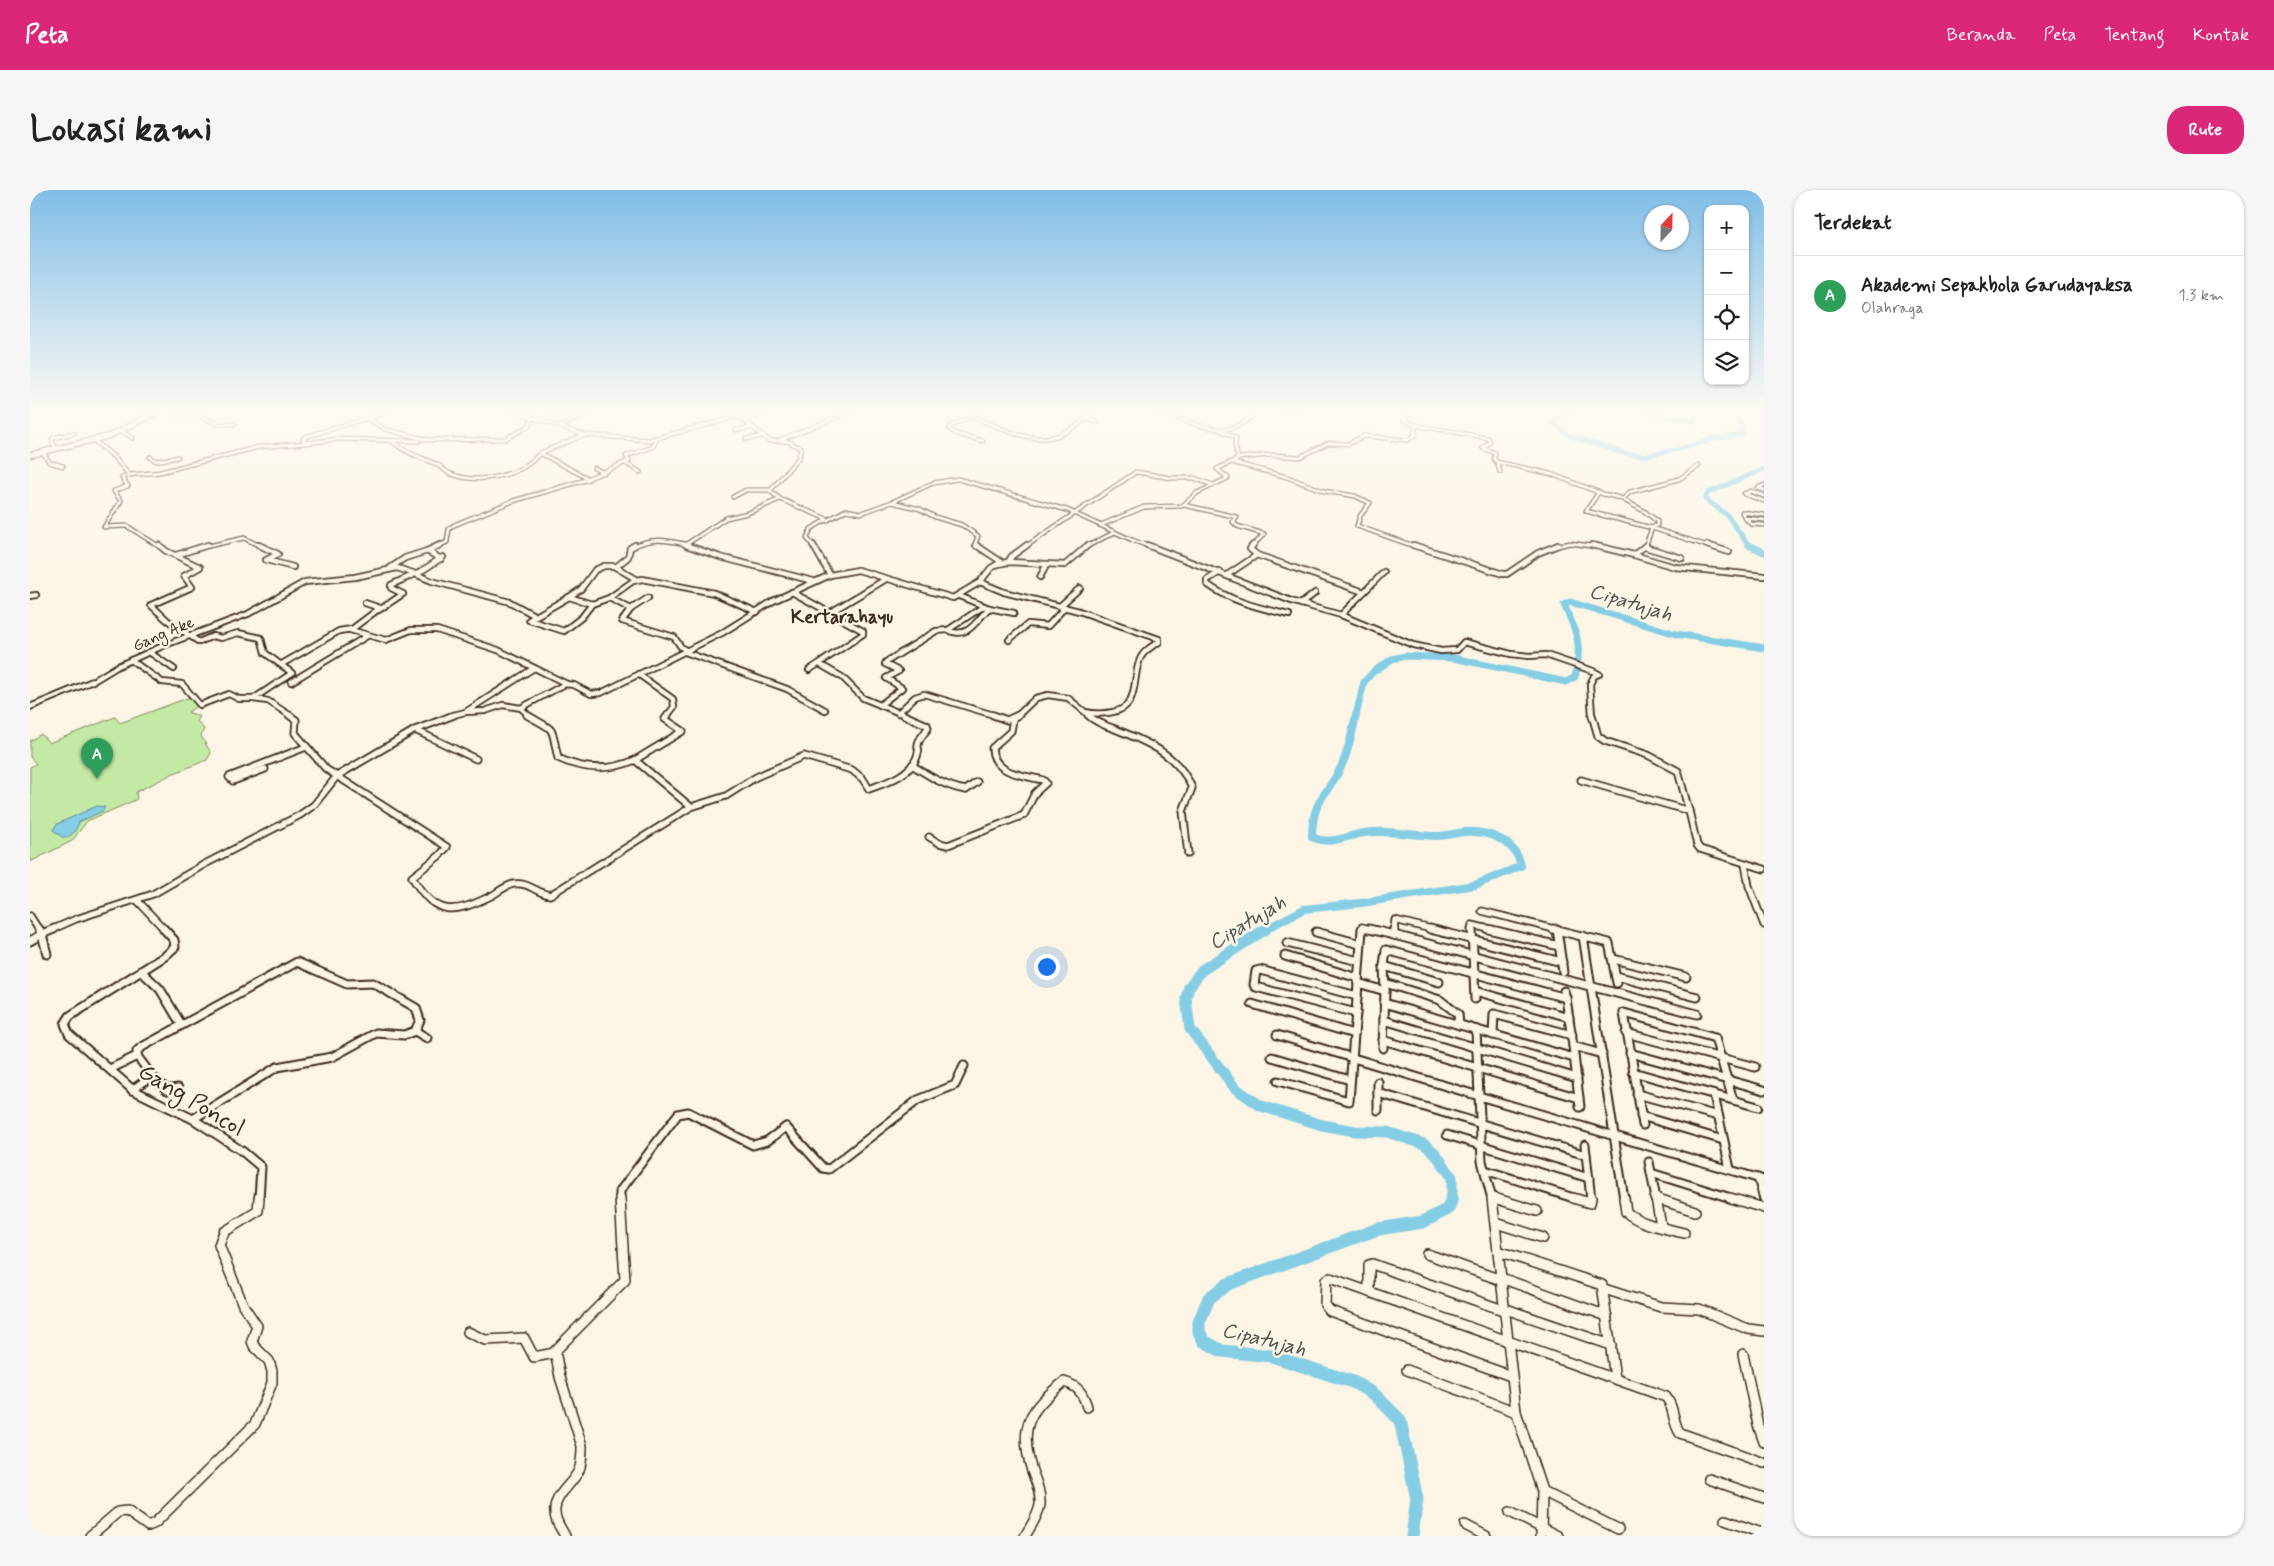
<!DOCTYPE html>
<html lang="id">
<meta charset="utf-8">
<style>
:root{--surface:#fff;--page:#f6f6f6;--text:#222;--muted:#767676;--line:#e0e0e0;--accent:#db2777}
body{margin:0;font-family:Mynerve,sans-serif;background:var(--page);color:var(--text)}
.controls{position:absolute;right:15px;top:15px;display:grid;overflow:hidden;border-radius:10px;box-shadow:0 1px 4px #0004}
.controls button{width:45px;height:45px;display:grid;place-items:center;padding:0;border:0;border-bottom:1px solid var(--line);background:var(--surface);color:var(--text);font:25px sans-serif}
.compass{position:absolute;left:1614px;top:15px;width:45px;height:45px;border-radius:50%;background:var(--surface);box-shadow:0 1px 4px #0004;rotate:22deg}
.you{position:absolute;left:1016px;top:776px;width:18px;height:18px;margin:-12px;border:4px solid #fff;border-radius:50%;background:#1a73e8;box-shadow:0 0 0 8px #1a73e833}
.badge{display:grid;place-items:center;width:32px;height:32px;border-radius:50%;background:var(--accent);color:#fff;font-size:16px;font-weight:700}
.pin{position:absolute;translate:-50% -41px;filter:drop-shadow(0 1px 2px #0008)}
.pin::after{content:'';position:absolute;top:26px;width:18px;height:15px;background:inherit;clip-path:polygon(0 0,100% 0,50% 100%)}
.list{margin:0;padding:0;list-style:none}
h2{display:flex;justify-content:space-between;align-items:center;height:65px;margin:0;padding:0 20px;font-size:21px}
h2 small{font-size:16px;font-weight:400;color:var(--muted)}
.list li{display:grid;grid-template-columns:32px 1fr auto;gap:15px;align-items:center;box-sizing:border-box;height:80px;padding:0 20px;border-top:1px solid var(--line)}
.list b{display:block;font-size:19px;white-space:nowrap}
.list p{margin:0;font-size:16px;white-space:nowrap;color:var(--muted)}
.list em{font-size:16px;font-style:normal;color:var(--muted)}
.icon{flex:none;width:28px;height:28px;fill:none;stroke:currentColor;stroke-width:2;stroke-linecap:round;stroke-linejoin:round}
.map{position:relative;flex:none;width:1734px;height:1346px;overflow:hidden;border-radius:20px}
header{display:flex;align-items:center;gap:30px;box-sizing:border-box;height:70px;padding:0 25px;background:var(--accent);color:#fff}
header strong{font-size:24px}
nav{display:flex;gap:28px;margin-inline-start:auto;font-size:18px}
.intro{display:flex;align-items:center;justify-content:space-between;box-sizing:border-box;height:120px;padding:0 30px}
h1{margin:0;font-size:35px}
.button{padding:12px 22px;border-radius:20px;background:var(--accent);color:#fff;font-size:18px;font-weight:700}
main{display:flex;gap:30px;padding:0 30px}
aside{flex:1;background:var(--surface);border-radius:20px;box-shadow:0 1px 4px #0004}
.map>svg:first-child{display:block}
.green{fill:#c4e9a4;stroke:#808a61}
.water{fill:#84cde5;stroke:#678c95}
.lines{fill:none;stroke-linecap:round;stroke-linejoin:round}
.river-far4{stroke:#84cde5;stroke-width:5}
.river-far3{stroke:#84cde5;stroke-width:7}
.river-far2{stroke:#84cde5;stroke-width:8}
.river-far1{stroke:#84cde5;stroke-width:11}
.river{stroke:#84cde5;stroke-width:13}
.minor-far4-casing{stroke:#3b2a1e;stroke-width:5.5}
.minor-far3-casing{stroke:#3b2a1e;stroke-width:8}
.minor-far2-casing{stroke:#3b2a1e;stroke-width:9}
.minor-far1-casing{stroke:#3b2a1e;stroke-width:11}
.minor-casing{stroke:#3b2a1e;stroke-width:12}
.tertiary-casing{stroke:#3b2a1e;stroke-width:7}
.minor-far4{stroke:#fcf5e5;stroke-width:3}
.minor-far3{stroke:#fcf5e5;stroke-width:4.5}
.minor-far2{stroke:#fcf5e5;stroke-width:5.5}
.minor-far1{stroke:#fcf5e5;stroke-width:7}
.minor{stroke:#fcf5e5;stroke-width:9}
.tertiary{stroke:#fcf5e5;stroke-width:4.5}
.labels{text-anchor:middle;stroke-width:5;stroke-linejoin:round;paint-order:stroke}
.far-street-label{font-size:16px;fill:#3b2a1e;stroke:#fcf5e5}
.far-quarter-label{font-size:19px;font-weight:bold;fill:#3b2a1e;stroke:#fcf5e5}
.water-label{font-size:21px;font-style:italic;fill:#4d5350;stroke:#fcf5e5}
.near-street-label{font-size:24px;fill:#3b2a1e;stroke:#fcf5e5}
</style>
<header>
<strong>Peta</strong>
<nav><a>Beranda</a><a>Peta</a><a>Tentang</a><a>Kontak</a></nav>
</header>
<div class="intro"><h1>Lokasi kami</h1><a class="button">Rute</a></div>
<main>
<div class="map">
<svg width="1734" height="1346" viewBox="0 0 1734 1346">
<rect width="100%" height="100%" fill="#fcf5e5"/>
<filter id="ink" filterUnits="userSpaceOnUse"><feTurbulence type="fractalNoise" baseFrequency=".02" numOctaves="2"/><feDisplacementMap in="SourceGraphic" scale="10" xChannelSelector="R" yChannelSelector="G"/><feConvolveMatrix kernelMatrix="1 2 1 2 8 2 1 2 1" color-interpolation-filters="sRGB"/></filter>
<g filter="url(#ink)">
<!-- green -->
<polygon class="green" points="160,507 167,516 158,522 170,527 167,531 174,539 171,546 181,563 177,570 142,584 106,602 107,609 103,611 57,631 42,651 0,672 0,577 6,574 0,567 0,551 11,544 19,553 85,527 90,533"/>
<!-- water -->
<path class="water" d="M67 616 75 617 73 621 49 632C46 640 42 649 32 647L23 640 27 634Z"/>
<g class="lines">
<!-- river-far4 -->
<g class="river-far4">
<polyline points="1549,221 1525,227 1522,232 1540,246 1593,263 1613,266 1654,258 1683,249 1712,245 1711,235 1701,221"/>
<polyline points="1612,221 1663,231 1670,221"/>
<polyline points="1720,357 1697,325 1675,309 1678,303 1734,279"/>
</g>
<!-- river-far3 -->
<g class="river-far3">
<polyline points="1719,355 1734,362"/>
<path d="M1326 526 1334 492 1343 482 1362 469 1375 466 1423 468 1536 492 1545 487C1552 456 1548 443 1534 415L1540 412 1646 444 1734 458"/>
</g>
<!-- river-far2 -->
<path class="river-far2" d="M1234 740 1274 719 1331 713 1445 695 1491 676C1486 651 1458 640 1434 642 1425 643 1416 646 1407 646 1383 646 1358 639 1334 643 1315 646 1301 656 1282 647 1282 609 1297 606 1311 577 1319 561 1322 543 1326 525"/>
<!-- river-far1 -->
<polyline class="river-far1" points="1236,739 1172,780 1159,797 1156,808 1160,839 1205,898 1231,916 1292,935 1325,941 1357,942 1394,954 1405,963 1422,987 1422,1009"/>
<!-- river -->
<polyline class="river" points="1382,1346 1387,1309 1370,1230 1344,1204 1323,1192 1242,1166 1192,1161 1174,1151 1169,1142 1169,1132 1179,1108 1198,1094 1348,1039 1393,1032 1418,1019 1422,1008"/>
<!-- minor-far4 casing -->
<g class="minor-far4-casing">
<g id="minor-far4">
<polyline points="141,221 150,225 162,224 189,234 205,234"/>
<polyline points="483,221 555,245 619,250 706,227 714,229"/>
<polyline points="517,221 549,228"/>
<polyline points="744,221 714,230 739,251 757,251 771,258 769,267 740,301 750,309 797,329 781,339 777,348 784,357"/>
<polyline points="952,221 921,236 919,239 927,244 953,251"/>
<path d="M1123 221C1142 226 1170 238 1188 239 1200 241 1220 232 1225 221"/>
<polyline points="1255,221 1266,221"/>
<path d="M941 226C964 235 997 253 1023 247 1039 243 1053 231 1066 221"/>
<polyline points="337,228 355,239 398,250 475,249 499,236 502,228"/>
<polyline points="1054,228 1067,232"/>
<polyline points="1385,235 1458,248 1460,252 1453,258 1465,263 1464,269 1467,272 1521,284 1573,304 1590,308 1614,321 1627,331 1627,335 1622,338 1615,357"/>
<polyline points="531,236 565,221"/>
<polyline points="706,240 722,237"/>
<polyline points="91,241 103,248"/>
<polyline points="716,249 734,246"/>
<polyline points="63,250 83,266 99,285 130,282 229,257 276,253 273,249 275,247 360,221"/>
<polyline points="750,250 822,221"/>
<path d="M362 251C375 263 390 267 406 274 411 276 414 281 419 283 446 295 490 287 509 264"/>
<polyline points="276,253 309,249 389,251"/>
<polyline points="26,259 22,251 23,248 44,243"/>
<polyline points="13,262 19,272 33,276"/>
<polyline points="510,263 554,245"/>
<polyline points="120,267 126,271 148,267"/>
<polyline points="1208,268 1241,265 1270,267 1298,253 1318,254 1334,246 1378,250 1385,245 1385,235 1374,230 1377,221"/>
<polyline points="1201,272 1257,287 1294,301 1325,306 1340,313 1330,326 1327,336 1387,357"/>
<polyline points="1467,272 1470,282"/>
<polyline points="595,273 610,282"/>
<polyline points="564,278 574,283"/>
<polyline points="99,285 92,288 98,296 84,301 91,311 74,337 97,336 130,357"/>
<polyline points="559,288 599,271 596,266 623,257 627,249"/>
<polyline points="1734,295 1728,298 1734,300"/>
<polyline points="1569,302 1556,321 1622,338"/>
<polyline points="1734,306 1721,301 1714,304 1734,311"/>
<polyline points="703,307 716,300 741,300"/>
<polyline points="1593,309 1600,302 1649,289 1669,276"/>
<polyline points="862,312 903,293 928,289 1037,320 1102,350 1121,357"/>
<polyline points="1154,315 1207,327 1203,332 1207,336 1234,344 1222,357"/>
<polyline points="1734,325 1712,322 1715,328 1734,330"/>
<polyline points="1715,328 1721,334 1734,335"/>
<polyline points="796,331 816,320 831,323 862,312 890,319 905,327 932,335 948,346 945,354 946,357"/>
<polyline points="1071,335 1114,317 1152,316 1167,303 1198,288 1187,279 1208,269 1205,255 1206,248 1190,240"/>
<polyline points="1622,338 1681,357"/>
<polyline points="174,357 214,348 232,357"/>
<polyline points="407,357 417,352 419,339 424,335 483,311 559,289 510,263"/>
<path d="M603 357C621 347 636 350 655 354"/>
<polyline points="659,357 655,355 696,328 718,323 750,309"/>
<polyline points="995,357 1106,282 1141,288 1164,288 1183,295"/>
<polyline points="1056,357 1085,342"/>
<polyline points="1524,357 1540,353 1568,357"/>
</g>
</g>
<!-- minor-far3 casing -->
<g class="minor-far3-casing">
<g id="minor-far3">
<polyline points="129,355 136,361 170,377 154,386 162,397 121,415 137,430 169,452 183,446 191,448 208,443 231,448 235,463 262,483 223,509 238,511 261,526"/>
<polyline points="229,355 248,364 236,370 263,377"/>
<polyline points="410,355 397,361 411,369"/>
<polyline points="656,355 690,367 783,391"/>
<polyline points="783,355 800,385"/>
<polyline points="946,355 973,373"/>
<polyline points="1117,355 1264,412 1311,425 1383,455 1411,461 1427,460 1434,452 1481,464 1499,466 1516,465 1563,481 1569,484 1564,486 1560,494 1562,526"/>
<polyline points="1383,355 1473,384 1477,384 1508,363 1528,355"/>
<polyline points="1562,355 1604,365 1616,355"/>
<polyline points="1677,355 1699,362"/>
<polyline points="1615,357 1652,368"/>
<polyline points="146,365 178,355"/>
<polyline points="1227,365 1334,402"/>
<polyline points="1604,365 1645,377 1734,386"/>
<polyline points="978,372 982,366 997,355"/>
<polyline points="586,377 598,367 600,358 605,355"/>
<polyline points="360,378 375,368 397,361"/>
<path d="M1190 382 1177 390V394C1201 412 1231 418 1259 425"/>
<polyline points="387,384 413,367"/>
<polyline points="1197,385 1227,365 1220,359 1223,355"/>
<polyline points="1010,387 1017,374"/>
<path d="M950 392 974 402 1049 421 1129 449V452C1122 456 1115 460 1111 467 1101 486 1111 517 1083 522 1074 524 1064 524 1055 522L1038 508 1018 505 1006 508 987 526"/>
<polyline points="762,402 833,441 833,444 790,473 791,475 812,487 833,508 877,526"/>
<polyline points="0,406 6,405"/>
<polyline points="929,406 959,418 984,423"/>
<polyline points="539,407 499,430 534,441 552,427 562,414"/>
<polyline points="579,408 562,414 539,407 551,399 565,380 574,376 584,376 606,389"/>
<polyline points="1271,414 1285,403"/>
<polyline points="1030,416 1050,398"/>
<polyline points="601,419 618,408"/>
<polyline points="349,420 373,404 361,398 361,395 385,384 402,391 480,412 504,425"/>
<polyline points="801,422 856,389"/>
<polyline points="1311,425 1354,382"/>
<polyline points="320,440 356,450 381,440 407,440 468,460 537,494"/>
<path d="M917 440C938 450 946 431 959 418"/>
<polyline points="979,450 998,434 1018,436 1035,417"/>
<polyline points="657,461 651,457 644,447 592,431 601,419 579,408 603,391 612,389 684,403 727,422"/>
<polyline points="119,462 144,479"/>
<polyline points="655,462 757,499 795,520"/>
<polyline points="101,470 132,492 152,494 170,515 199,504 209,509 223,509"/>
<polyline points="252,474 309,441 322,439 350,418 335,413"/>
<polyline points="779,480 790,473"/>
<polyline points="608,484 643,509 644,517 637,526"/>
<polyline points="261,492 337,446"/>
<polyline points="850,515 872,498 856,488 869,481 855,474 856,472 906,441 918,440 954,416"/>
<polyline points="0,517 65,490 88,476 135,455 218,424 275,392 325,387 367,378 383,383"/>
<polyline points="491,518 499,526"/>
<polyline points="437,521 504,478"/>
<polyline points="868,523 885,507 894,504 967,526"/>
<polyline points="1056,523 1059,526"/>
<polyline points="420,526 435,522 455,521 473,515 491,518 535,494 544,495 561,504 571,503 692,443 743,411 800,385 828,380 923,408 950,392 961,378 968,374 978,372 1035,375 1058,355"/>
</g>
</g>
<!-- minor-far2 casing -->
<g class="minor-far2-casing">
<g id="minor-far2">
<path d="M259 525 266 530 265 543 296 579 417 657 409 666 382 687C406 728 424 724 463 705 469 701 477 695 484 694 499 692 506 703 520 705L661 617 605 570C580 581 553 580 528 568 520 534 528 543 497 525"/>
<polyline points="963,525 977,530 988,525"/>
<path d="M1058 525C1065 532 1076 536 1085 539 1117 552 1148 564 1162 598L1153 621 1158 664"/>
<polyline points="1562,525 1568,546 1575,551 1618,565 1648,581 1659,621"/>
<polyline points="385,540 446,569"/>
<polyline points="605,570 653,541 635,529 638,525"/>
<path d="M882 575C899 586 916 597 936 600L947 592"/>
<polyline points="235,579 203,591 199,587 276,557"/>
<polyline points="1551,590 1659,621 1667,655 1670,659 1734,679"/>
<path d="M661 617 696 606 726 587 774 566 822 580 833 589 839 599C856 593 884 584 888 563 890 556 887 561 888 555 888 549 895 543 898 538L897 535 874 525"/>
<path d="M899 647 909 653 918 655 994 625 1005 603 1016 593 1013 590C993 585 963 584 962 558L981 541 983 529"/>
<polyline points="1715,674 1719,696 1734,735"/>
<polyline points="107,710 135,740"/>
<polyline points="1452,721 1528,740"/>
<polyline points="0,726 9,740"/>
<polyline points="21,740 46,729 123,704 175,674 270,625 284,615 307,586 385,540 424,525"/>
<polyline points="1332,740 1332,737 1344,740"/>
<polyline points="1364,740 1365,730 1405,740"/>
<polyline points="1442,740 1442,735 1463,740"/>
</g>
</g>
<!-- minor-far1 casing -->
<g class="minor-far1-casing">
<g id="minor-far1">
<polyline points="9,739 12,744 24,739"/>
<polyline points="134,739 144,750 145,757 135,766 40,826 35,834 39,844 103,900 163,929 212,961 231,977 229,1009"/>
<polyline points="1332,739 1328,793 1355,801 1354,776 1356,760 1533,807 1536,808 1543,856 1572,864"/>
<polyline points="1339,739 1364,745"/>
<polyline points="1364,739 1364,745 1667,824"/>
<polyline points="1400,739 1532,772"/>
<polyline points="1442,739 1445,809"/>
<polyline points="1458,739 1529,756"/>
<polyline points="1523,739 1579,753 1587,793"/>
<polyline points="1527,739 1533,782"/>
<polyline points="1286,742 1330,754"/>
<polyline points="1553,746 1594,1009"/>
<polyline points="0,751 12,744 17,764"/>
<polyline points="1257,753 1329,771"/>
<polyline points="1255,766 1328,788"/>
<polyline points="1583,769 1656,787"/>
<polyline points="1354,776 1409,792"/>
<polyline points="111,781 130,799 151,834"/>
<polyline points="1586,786 1667,807"/>
<polyline points="1355,793 1410,810 1428,824 1429,835"/>
<polyline points="1445,801 1539,827"/>
<polyline points="1534,801 1536,808"/>
<polyline points="1354,813 1544,868"/>
<polyline points="1222,814 1324,844 1319,911 1248,891"/>
<polyline points="1326,823 1328,793"/>
<polyline points="1354,830 1547,888"/>
<polyline points="385,841 397,848"/>
<polyline points="1596,843 1725,877"/>
<polyline points="1324,844 1326,823 1226,797 1224,795 1226,781 1230,780 1327,806"/>
<polyline points="1247,845 1449,906 1446,840"/>
<polyline points="1463,845 1464,824 1542,845"/>
<polyline points="1353,850 1549,908"/>
<polyline points="1543,856 1550,917"/>
<polyline points="1353,858 1355,801"/>
<polyline points="1600,863 1734,900"/>
<polyline points="1242,867 1320,890"/>
<polyline points="80,879 107,866 107,861 112,857 267,772 317,794 343,793 386,818 390,830 385,841 374,845 346,843 302,867 247,877 163,929"/>
<polyline points="1603,882 1728,917"/>
<polyline points="122,886 137,900 148,898"/>
<polyline points="1348,892 1348,920"/>
<polyline points="102,900 122,886 107,866"/>
<polyline points="1348,903 1556,965"/>
<polyline points="1607,904 1688,926"/>
<polyline points="1684,905 1700,979"/>
<polyline points="1611,926 1693,950"/>
<polyline points="1613,935 1594,823 1685,848 1703,910"/>
<polyline points="1417,945 1559,988"/>
<polyline points="1555,955 1561,1009"/>
<polyline points="1619,972 1626,1009"/>
<polyline points="1455,980 1547,1009"/>
<polyline points="1621,983 1704,1009"/>
<polyline points="1728,988 1734,1009"/>
<polyline points="1462,1007 1468,1009"/>
<polyline points="1625,1008 1627,1009"/>
<polyline points="590,1009 590,1001 648,924 658,922 723,955 737,951 756,937 793,978 799,979 888,910 925,895 934,876"/>
<polyline points="1462,1009 1452,971 1449,906 1734,990"/>
</g>
</g>
<!-- minor casing -->
<g class="minor-casing">
<g id="minor">
<polyline points="1462,1008 1486,1222 1512,1301 1511,1346"/>
<polyline points="1464,1008 1507,1021"/>
<polyline points="1543,1008 1560,1013 1561,1008"/>
<path d="M1594 1008 1596 1022C1611 1035 1635 1038 1654 1043"/>
<polyline points="1625,1008 1665,1021"/>
<polyline points="1626,1008 1631,1036"/>
<polyline points="1700,1008 1734,1018"/>
<polyline points="1466,1033 1513,1048"/>
<polyline points="1468,1061 1572,1095 1585,1188"/>
<polyline points="1397,1064 1471,1090"/>
<polyline points="1471,1088 1577,1126"/>
<polyline points="1574,1099 1631,1117 1669,1119 1718,1139 1734,1141"/>
<polyline points="1339,1102 1339,1075 1342,1074 1473,1120"/>
<polyline points="1473,1118 1581,1155"/>
<polyline points="438,1142 455,1150 494,1148 504,1167 525,1163"/>
<polyline points="1713,1164 1728,1235 1734,1252"/>
<polyline points="1377,1180 1486,1222"/>
<path d="M1481 1186 1300 1121 1295 1115 1296 1090 1300 1088 1636 1207C1645 1218 1642 1232 1650 1243L1734 1273"/>
<polyline points="1679,1289 1734,1308"/>
<polyline points="1512,1301 1588,1339"/>
<polyline points="1480,1322 1528,1346"/>
<polyline points="1695,1330 1734,1344"/>
<polyline points="1435,1335 1456,1346"/>
<polyline points="60,1346 88,1322 97,1321 118,1336 125,1333 225,1234 242,1193 242,1181 239,1171 224,1156 222,1151 227,1136 213,1115 189,1055 194,1042 228,1021 229,1008"/>
<path d="M535 1346C531 1338 524 1330 525 1320 525 1304 543 1294 549 1280 552 1272 552 1264 552 1256L530 1187 525 1161 595 1090 590 1008"/>
<path d="M995 1346C1001 1336 1008 1326 1010 1315 1011 1303 1006 1291 1002 1281 988 1237 999 1219 1034 1192 1048 1196 1053 1203 1057 1217"/>
</g>
</g>
<!-- tertiary casing -->
<g class="tertiary-casing">
<polyline id="tertiary" points="0,265 79,246 130,221"/>
</g>
<!-- minor-far4 -->
<use href="#minor-far4" class="minor-far4"/>
<!-- minor-far3 -->
<use href="#minor-far3" class="minor-far3"/>
<!-- minor-far2 -->
<use href="#minor-far2" class="minor-far2"/>
<!-- minor-far1 -->
<use href="#minor-far1" class="minor-far1"/>
<!-- minor -->
<use href="#minor" class="minor"/>
<!-- tertiary -->
<use href="#tertiary" class="tertiary"/>
</g>
</g>
<!-- sky -->
<linearGradient id="sky" x2="0" y2="1"><stop stop-color="#80bee7"/><stop offset="0.54" stop-color="#fefaf3"/><stop offset="1" stop-color="#fefaf3" stop-opacity="0"/></linearGradient>
<rect width="1734" height="409" fill="url(#sky)"/>
<g class="labels">
<!-- far-street labels -->
<g class="far-street-label">
<text transform="translate(133 443) rotate(-23)" y="6">Gang Ake</text>
</g>
<!-- far-quarter labels -->
<g class="far-quarter-label">
<text x="812" y="433">Kertarahayu</text>
</g>
<!-- water labels -->
<g class="water-label">
<text transform="translate(1601 412) rotate(17)" y="7">Cipatujah</text>
<text transform="translate(1217 732) rotate(-31)" y="7">Cipatujah</text>
<text transform="translate(1234 1149) rotate(14)" y="7">Cipatujah</text>
</g>
<!-- near-street labels -->
<g class="near-street-label">
<text transform="translate(162 909) rotate(31)" y="8">Gang Poncol</text>
</g>
</g>
</svg>
<div class="controls">
<button>+</button>
<button>−</button>
<button><svg class="icon" aria-label="locate" viewBox="0 0 24 24"><circle cx="12" cy="12" r="6"/><path d="M12 2v4M12 18v4M2 12h4M18 12h4"/></svg></button>
<button><svg class="icon" aria-label="layers" viewBox="0 0 24 24"><path d="M12 4l9 5-9 5-9-5zM3 14l9 5 9-5"/></svg></button>
</div>
<svg class="compass" viewBox="-18 -18 36 36"><path d="M0-13l5 13h-10z" fill="#e53935"/><path d="M0 13l5-13h-10z" fill="#767676"/></svg>
<div class="you"></div>
<div class="pin badge" style="left:67px;top:589px;background:#2e9e5b">A</div>
</div>
<aside>
<h2>Terdekat<small></small></h2>
<ul class="list">
<li><span class="badge" style="background:#2e9e5b">A</span><div><b>Akademi Sepakbola Garudayaksa</b><p>Olahraga</p></div><em>1.3 km</em></li>
</ul>
</aside>
</main>
